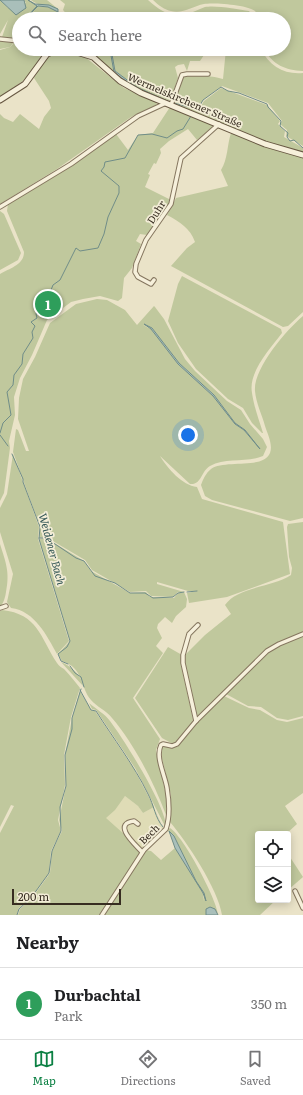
<!DOCTYPE html>
<meta charset="utf-8">
<style>
:root{--surface:#fff;--page:#f2f2f2;--text:#202124;--muted:#757577;--line:#e0e0e0;--accent:#0b8043}
body{margin:0;font-family:Literata,serif;background:var(--page);color:var(--text)}
.controls{position:absolute;right:12px;bottom:12px;display:grid;overflow:hidden;border-radius:4px;box-shadow:0 2px 10px #0003}
.controls button{width:36px;height:36px;display:grid;place-items:center;padding:0;border:0;border-bottom:1px solid var(--line);background:var(--surface);color:var(--text);font:20px sans-serif}
.scale{position:absolute;left:12px;bottom:10px;width:109px;box-sizing:border-box;padding-left:4px;border:2px solid #372d21;border-top:0;font-size:11px;line-height:14px;white-space:nowrap;color:#372d21;-webkit-text-stroke:3px #f3edd7;paint-order:stroke}
.you{position:absolute;left:188px;top:435px;width:14px;height:14px;margin:-10px;border:3px solid #fff;border-radius:50%;background:#1a73e8;box-shadow:0 0 0 6px #1a73e833}
.badge{display:grid;place-items:center;width:26px;height:26px;border-radius:50%;background:var(--accent);color:#fff;font-size:13px;font-weight:700}
.pin{position:absolute;translate:-50% -50%;border:2px solid #fff;box-shadow:0 1px 4px #0006}
.list{margin:0;padding:0;list-style:none}
h2{display:flex;justify-content:space-between;align-items:center;height:52px;margin:0;padding:0 16px;font-size:17px}
h2 small{font-size:13px;font-weight:400;color:var(--muted)}
.list li{display:grid;grid-template-columns:26px 1fr auto;gap:12px;align-items:center;box-sizing:border-box;height:72px;padding:0 16px;border-top:1px solid var(--line)}
.list b{display:block;font-size:15px;white-space:nowrap}
.list p{margin:0;font-size:13px;white-space:nowrap;color:var(--muted)}
.list em{font-size:13px;font-style:normal;color:var(--muted)}
.icon{flex:none;width:22px;height:22px;fill:none;stroke:currentColor;stroke-width:2;stroke-linecap:round;stroke-linejoin:round}
.map{position:relative;flex:none;width:303px;height:915px;overflow:hidden}
.search{position:absolute;background:var(--surface);box-shadow:0 2px 10px #0003;left:12px;right:12px;top:12px;height:44px;display:flex;align-items:center;gap:10px;box-sizing:border-box;padding:0 14px;border-radius:22px;color:var(--muted);font-size:15px}
.sheet{height:124px;background:var(--surface)}
nav{display:flex;justify-content:space-around;align-items:center;box-sizing:border-box;height:56px;border-top:1px solid var(--line);background:var(--surface);font-size:11px;color:var(--muted)}
nav a{display:grid;justify-items:center;gap:2px}
nav .on{color:var(--accent)}
.map>svg:first-child{display:block}
.farmland{fill:#dfdcb6}
.green{fill:#c0c89d;fill-rule:evenodd}
.water{fill:#a9bfba;stroke:#708d88}
.lines{fill:none;stroke-linecap:round;stroke-linejoin:round}
.stream{stroke:#708d88;stroke-width:1}
.street-casing{stroke:#85765f;stroke-width:5.5}
.secondary-casing{stroke:#675742;stroke-width:7}
.street{stroke:#f6f0db;stroke-width:3.5}
.secondary{stroke:#f6f0db;stroke-width:5}
.labels{text-anchor:middle;stroke-width:3.5;stroke-linejoin:round;paint-order:stroke}
.street-label{font-size:10px;fill:#372d21;stroke:#f3edd7}
.water-label{font-size:11px;font-style:italic;fill:#325555;stroke:#f3edd7}
</style>
<div class="map">
<svg width="303" height="915" viewBox="0 0 303 915">
<rect width="100%" height="100%" fill="#eae3c8"/>
<!-- farmland -->
<polygon class="farmland" points="125,796 138,806 143,813 154,807 164,830 140,854 105,818 114,810"/>
<!-- green -->
<g class="green">
<polygon points="0,0 8,8 26,3 24,0 28,0 37,6 25,19 19,19 19,30 15,39 2,37 8,20 0,34"/>
<path d="M31 0H47L58 9C49 6 38 6 31 0Z"/>
<path d="M60 0H148C159 10 172 19 188 14 194 12 199 9 205 7 215 5 238 9 249 11L255 19H71L63 10 65 4Z"/>
<path d="M153 0H303V71C285 70 273 65 264 49H284V19H259C258 16 257 13 255 11 249 5 212 2 204 4 193 6 183 14 171 11 165 10 158 5 153 0Z"/>
<polygon points="38,6 48,7 58,12 56,19 26,19"/>
<polygon points="0,41 13,43 10,47 0,49"/>
<polygon points="14,43 19,44 19,49 46,49 27,78 0,97 0,50 10,47"/>
<path d="M80 49H108L110 50 114 72C103 62 94 53 80 49Z"/>
<polygon points="111,49 208,49 200,61 190,61 187,71 184,64 178,65 175,67 178,78 170,101 138,88 115,71"/>
<path d="M226 49H261C269 66 285 75 303 73V146L286 136 287 130 280 124 282 121 268 103 222 86 203 100 199 107 196 108 174 102C176 95 178 83 182 78 187 71 216 77 223 79Z"/>
<path d="M61 51 85 57 124 88 156 102 157 105 131 117 57 169 0 204V114L4 118 13 122 20 114 39 129 44 117 51 108 49 101 34 78C41 66 46 55 61 51Z"/>
<polygon points="221,88 267,105 280,121 278,124 285,131 284,137 303,148 303,154 265,142 174,103 196,110 200,108 204,101"/>
<path d="M170 107 212 124V128L197 140 188 129 169 141 160 149 161 153 156 164 154 163 148 174 150 175 145 187 171 200 156 225 147 235 140 234 136 241 141 244 132 268 124 278 122 298 118 301 100 296 83 299 71 302 47 320 32 355 20 378 14 397 15 415 9 441 10 448 4 493 0 501V274C10 268 24 265 24 252L7 211 8 204 116 134 128 150 138 135 153 133Z"/>
<path d="M231 133 303 157V312L288 326 283 327 171 266 187 248 195 242C190 228 180 222 167 215L176 198 228 186 221 170C228 159 227 145 231 133Z"/>
<polygon points="0,211 4,214 21,253 18,260 0,270"/>
<path d="M182 276 281 329 282 333C270 349 248 372 252 393 254 407 259 420 263 433H262L252 423 243 408 228 399 196 369 178 343 168 321 178 284Z"/>
<path d="M97 299 107 300 125 310 137 325 154 306 155 307 164 319 185 359 195 371 227 401 241 410 250 424 263 439 267 447 263 456C247 463 226 457 210 466 201 471 202 485 190 484L160 456C168 469 182 485 197 487L202 499 283 522 290 574 227 597 189 603 187 593 197 591H188L157 582V584L184 592 187 599 186 607 176 616 172 623 165 617 158 624 157 628 162 638 156 646 163 653 133 698 160 739 156 750 166 795V815C154 783 135 745 112 718 107 711 97 707 91 700 80 687 84 668 62 661L58 654 70 641 39 539 46 538 84 561 91 571 130 593 146 592 150 597 174 598 178 593 184 592H178L173 597 151 596 146 591 130 592 92 570 85 560 46 537 39 538 40 527 13 452 16 429 18 430 26 451H29L18 419 19 398 23 379 35 357 50 323 76 304ZM143 325 152 328 179 363 214 395 235 423 245 430 260 449 244 430 235 424 213 396 178 364 151 329Z"/>
<path d="M303 316V518L290 521 212 500 205 496 201 485C203 479 206 473 211 469 225 459 263 470 270 453 273 445 268 435 265 426 262 415 256 403 255 391 253 369 286 330 303 316Z"/>
<path d="M13 454 39 527 38 539 69 641 57 654C47 636 35 611 11 608L7 602 13 574 0 532V508L7 494Z"/>
<path d="M303 522V633L284 640 266 650 197 718 184 665 185 655 205 635 231 614 225 605C237 587 273 587 291 575L292 568 289 557 287 527 288 524Z"/>
<path d="M0 544C6 563 10 572 6 592 5 598 4 602 0 607Z"/>
<path d="M2 610C38 614 40 637 57 663 59 666 61 667 64 669 70 675 75 682 80 688L71 717 64 755 65 785 58 820 61 831 51 851 49 873 31 898 19 908 17 915H0V833L14 806 11 805 0 827V611Z"/>
<polygon points="303,636 303,716 288,720 277,718 261,707 248,706 226,694 268,652 279,645"/>
<path d="M168 647 182 655 181 665 193 719C193 727 180 740 173 744L162 738 135 698Z"/>
<path d="M61 662C71 666 82 676 83 686Z"/>
<polygon points="80,691 91,710 95,711 134,769 154,807 143,813 138,806 125,796 115,810 106,818 134,843 140,854 102,915 18,915 20,909 32,898 50,873 52,851 62,831 59,820 66,786 65,755 72,718"/>
<path d="M224 696 249 708 260 710 277 720 287 722 303 718V793L285 806 297 824 286 834H258V900H276L260 915H222C218 889 187 842 170 822L171 795 162 759V747H177L188 732Z"/>
<path d="M89 703C96 709 105 714 110 721 123 738 168 809 166 828L135 768 96 710 92 709Z"/>
<path d="M170 828C184 837 216 898 218 914L215 909 206 911V915H104L145 850 151 851 161 860 175 848 203 893 204 901V893L196 881 174 836 167 830Z"/>
<polygon points="288,854 303,877 288,890"/>
</g>
<!-- water -->
<g class="water">
<polygon points="0,0 24,0 26,8 16,15"/>
<polygon points="28,0 35,4 49,5 58,9 58,12 48,7 38,6 25,19 37,6"/>
<path d="M108 49H111L115 71 138 88 170 102C150 93 130 86 114 72L110 50Z"/>
<polygon points="144,324 152,328 179,363 214,395 235,423 245,430 260,449 244,430 235,424 213,396 178,364 151,329"/>
<polygon points="169,831 174,836 196,881 204,893 206,901 203,893 175,848"/>
<polygon points="210,907 215,909 218,915 206,915 206,909"/>
</g>
<g class="lines">
<!-- stream -->
<g class="stream">
<polyline points="174,103 196,109 199,107 203,100 221,87 228,91 239,93 267,104 268,107 281,121 280,126 288,133 287,137 290,141 294,140 303,148"/>
<path d="M0 433 3 423 11 415 7 392 13 385 14 375 22 364 23 354 33 338 32 332 35 326 31 322 37 318 36 314C39 306 41 291 51 290L53 285 60 280 76 248 80 251 98 248 104 234 108 217 119 193V186L101 171 104 167 105 162 125 158 138 135 152 134 167 138 177 131 183 129 191 116"/>
<polyline points="0,435 8,446"/>
<polyline points="12,454 23,479 23,482 40,527 39,539 70,641 67,647 58,654 61,661 68,664"/>
<polyline points="39,538 46,538 76,558 84,561 95,576 115,583 130,593 145,593 153,598 173,597 178,593 184,592"/>
<polyline points="187,592 197,591"/>
<polyline points="70,666 75,673 81,677 84,687"/>
<path d="M80 690 91 710 96 711C113 738 134 765 148 794 154 805 155 818 163 827"/>
<polyline points="17,915 19,909 31,898 49,873 52,851 61,831 60,807 66,786 65,755 72,729 72,718 81,689"/>
</g>
<!-- street casing -->
<g class="street-casing">
<g id="street">
<polyline points="0,39 19,41"/>
<polyline points="171,105 182,75 187,74 208,74"/>
<polyline points="0,207 71,164 138,116 166,103"/>
<polyline points="154,280 151,284 138,277 135,272 136,264 146,240 171,204 181,158 219,124"/>
<polyline points="0,608 6,606"/>
<polyline points="196,721 183,663 183,655 189,634 198,625"/>
<path d="M138 824 134 821C111 824 136 845 142 852"/>
<polyline points="295,891 303,908"/>
<path d="M102 915 144 850 166 829C170 817 169 800 167 788 165 775 155 757 161 745L163 744 172 746 177 744 196 721 267 651 279 644 303 634"/>
</g>
</g>
<!-- secondary casing -->
<g class="secondary-casing">
<g id="secondary">
<polyline points="67,49 93,57 120,81 141,93 265,144 303,155"/>
<polyline points="0,100 25,84 47,54 59,49"/>
</g>
</g>
<!-- street -->
<use href="#street" class="street"/>
<!-- secondary -->
<use href="#secondary" class="secondary"/>
</g>
<g class="labels">
<!-- street labels -->
<g class="street-label">
<text transform="translate(185 100) rotate(23)" y="4">Wermelskirchener Straße</text>
<text transform="translate(156 212) rotate(-58)" y="4">Duhr</text>
<text transform="translate(149 834) rotate(-45)" y="4">Bech</text>
</g>
<!-- water labels -->
<g class="water-label">
<text transform="translate(52 549) rotate(75)" y="4">Weidener Bach</text>
</g>
</g>
</svg>
<div class="controls">
<button><svg class="icon" aria-label="locate" viewBox="0 0 24 24"><circle cx="12" cy="12" r="6"/><path d="M12 2v4M12 18v4M2 12h4M18 12h4"/></svg></button>
<button><svg class="icon" aria-label="layers" viewBox="0 0 24 24"><path d="M12 4l9 5-9 5-9-5zM3 14l9 5 9-5"/></svg></button>
</div>
<div class="scale">200 m</div>
<div class="you"></div>
<div class="pin badge" style="left:48px;top:304px;background:#2e9e5b">1</div>
<div class="search"><svg class="icon" aria-label="search" viewBox="0 0 24 24"><circle cx="10" cy="10" r="6"/><path d="M15 15l6 6"/></svg>Search here</div>
</div>
<section class="sheet">
<h2>Nearby<small></small></h2>
<ul class="list">
<li><span class="badge" style="background:#2e9e5b">1</span><div><b>Durbachtal</b><p>Park</p></div><em>350 m</em></li>
</ul>
</section>
<nav>
<a class="on"><svg class="icon" aria-label="map" viewBox="0 0 24 24"><path d="M3 6l6-2 6 2 6-2v14l-6 2-6-2-6 2zM9 4v14M15 6v14"/></svg>Map</a>
<a><svg class="icon" aria-label="directions" viewBox="0 0 24 24"><path d="M12 3l9 9-9 9-9-9zM9 14v-3h6M13 9l2 2-2 2"/></svg>Directions</a>
<a><svg class="icon" aria-label="saved" viewBox="0 0 24 24"><path d="M7 4h10v16l-5-4-5 4z"/></svg>Saved</a>
</nav>
